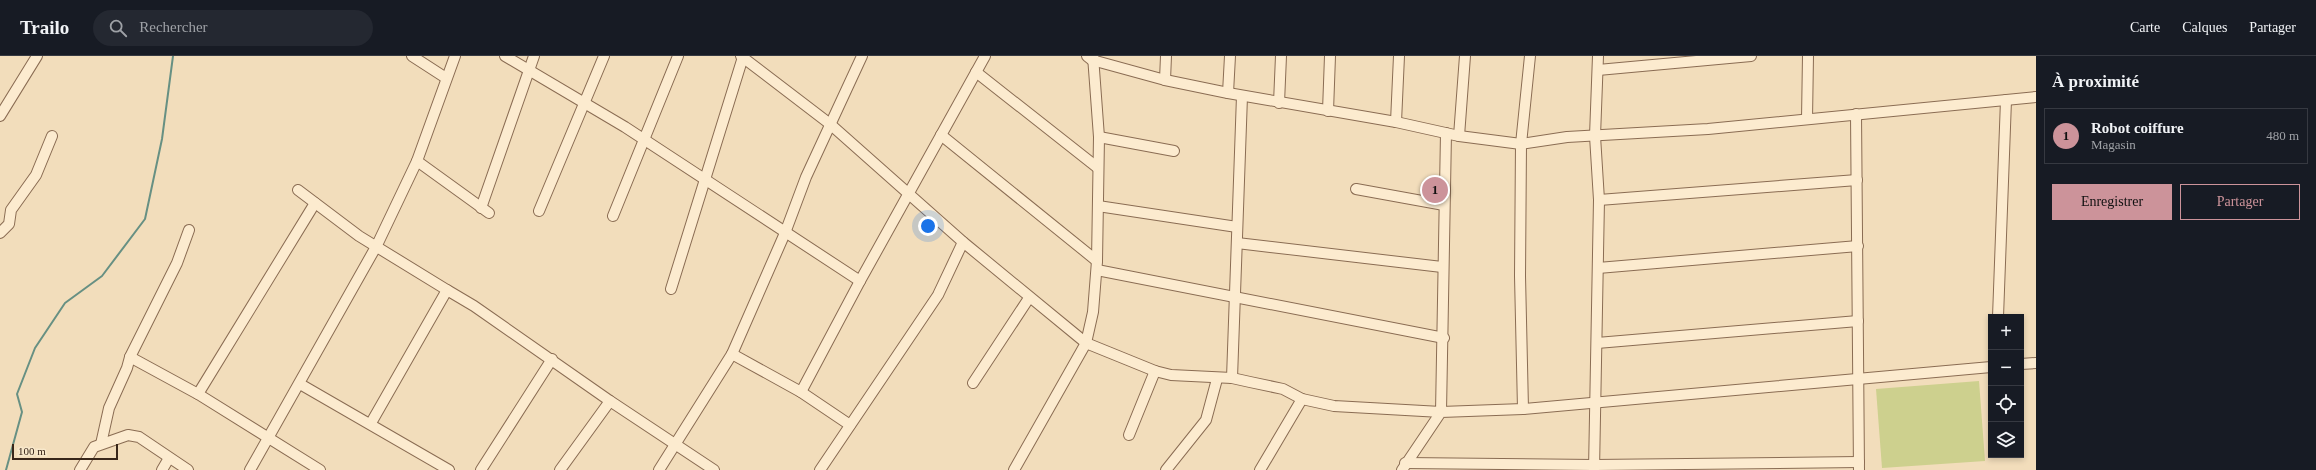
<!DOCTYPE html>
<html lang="fr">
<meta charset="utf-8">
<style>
:root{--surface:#171b24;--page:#242831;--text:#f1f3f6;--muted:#9ea1a6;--line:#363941;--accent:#cc939a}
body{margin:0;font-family:"Times New Roman",serif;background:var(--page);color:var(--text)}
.controls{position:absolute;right:12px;bottom:12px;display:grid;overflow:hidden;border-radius:0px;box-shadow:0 2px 6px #0003}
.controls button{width:36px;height:36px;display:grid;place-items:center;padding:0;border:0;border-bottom:1px solid var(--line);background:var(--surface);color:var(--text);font:20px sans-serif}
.scale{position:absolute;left:12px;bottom:10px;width:106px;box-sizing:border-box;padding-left:4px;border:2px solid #38261a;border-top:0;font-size:11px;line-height:14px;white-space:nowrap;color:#38261a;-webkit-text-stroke:3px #f8e8cb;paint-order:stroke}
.you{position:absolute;left:928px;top:170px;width:14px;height:14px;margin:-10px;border:3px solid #fff;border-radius:50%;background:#1a73e8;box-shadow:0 0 0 6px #1a73e833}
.badge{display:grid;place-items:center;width:26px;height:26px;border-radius:50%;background:var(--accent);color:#111;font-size:13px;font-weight:700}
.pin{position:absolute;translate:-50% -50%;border:2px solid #fff;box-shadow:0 1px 4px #0006}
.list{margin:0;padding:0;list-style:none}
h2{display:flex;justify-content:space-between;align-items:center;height:52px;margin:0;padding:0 16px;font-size:17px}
h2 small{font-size:13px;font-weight:400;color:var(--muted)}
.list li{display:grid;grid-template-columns:26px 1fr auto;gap:12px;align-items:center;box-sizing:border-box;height:56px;margin:0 8px 8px;padding:0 8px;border:1px solid var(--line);border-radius:0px}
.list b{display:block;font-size:15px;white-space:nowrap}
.list p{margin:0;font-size:13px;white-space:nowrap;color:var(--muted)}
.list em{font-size:13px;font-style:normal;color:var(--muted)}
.actions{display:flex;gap:8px;padding:12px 16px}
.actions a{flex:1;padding:9px 0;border:1px solid var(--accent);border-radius:0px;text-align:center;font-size:14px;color:var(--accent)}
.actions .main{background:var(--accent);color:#111}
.icon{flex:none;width:22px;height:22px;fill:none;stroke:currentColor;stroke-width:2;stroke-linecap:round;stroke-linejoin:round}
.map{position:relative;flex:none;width:2036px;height:414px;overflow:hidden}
header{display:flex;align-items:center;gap:24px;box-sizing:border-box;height:56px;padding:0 20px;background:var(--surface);border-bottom:1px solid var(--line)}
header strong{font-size:19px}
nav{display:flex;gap:22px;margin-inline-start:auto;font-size:14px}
.search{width:280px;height:36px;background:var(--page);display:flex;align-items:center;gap:10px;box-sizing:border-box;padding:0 14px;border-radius:22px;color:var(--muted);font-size:15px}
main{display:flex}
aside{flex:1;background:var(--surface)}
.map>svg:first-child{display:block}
.pitch{fill:#cdd08e}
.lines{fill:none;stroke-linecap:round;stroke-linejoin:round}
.stream{stroke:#679083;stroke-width:2}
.minor-casing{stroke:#8a6c53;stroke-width:12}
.minor{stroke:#fcebcf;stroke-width:10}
</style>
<header>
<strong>Trailo</strong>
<div class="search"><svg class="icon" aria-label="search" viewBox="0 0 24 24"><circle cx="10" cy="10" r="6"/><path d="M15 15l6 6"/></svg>Rechercher</div>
<nav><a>Carte</a><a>Calques</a><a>Partager</a></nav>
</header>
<main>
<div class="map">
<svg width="2036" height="414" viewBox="0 0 2036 414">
<rect width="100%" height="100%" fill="#f2ddbb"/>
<!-- pitch -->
<polygon class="pitch" points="1979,325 1985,405 1882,412 1876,333"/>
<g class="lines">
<!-- stream -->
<polyline class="stream" points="6,414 22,356 17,338 35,292 65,247 102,220 145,163 162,83 173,0"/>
<!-- minor casing -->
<g class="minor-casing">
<g id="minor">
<polyline points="412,0 446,22"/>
<polyline points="505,0 625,71 860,225"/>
<polyline points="741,0 830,68 963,186 1086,287 1155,315 1171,319 1232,322 1250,326 1283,333 1302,343 1334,350 1441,356 1446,77"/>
<polyline points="1087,0 1092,4 1165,24 1228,37 1396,66 1459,80 1521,88 1567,81 1708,73 2036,41"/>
<polyline points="1598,14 1751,0"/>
<polyline points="976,16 1098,112"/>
<polyline points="1165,24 1166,0"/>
<polyline points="1228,37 1230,0"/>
<polyline points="1279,47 1281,0"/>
<polyline points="1328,55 1330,0"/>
<polyline points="1856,58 1859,414"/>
<polyline points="0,60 37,0"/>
<polyline points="1807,63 1808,0"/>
<polyline points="1396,66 1399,0"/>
<polyline points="941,79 1097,205"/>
<polyline points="1459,80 1465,0"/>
<polyline points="1099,81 1174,95"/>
<polyline points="417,105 489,157"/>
<polyline points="1356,133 1444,149"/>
<polyline points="298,134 359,180 447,234"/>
<polyline points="1599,144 1857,124"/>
<polyline points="1098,150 1237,171"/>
<polyline points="481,152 534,0"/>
<polyline points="539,155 604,0"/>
<polyline points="613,160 678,0"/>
<polyline points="0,177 9,168 11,154 36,119 52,80"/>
<polyline points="1237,187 1442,211"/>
<polyline points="1598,212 1858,190"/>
<polyline points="1097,214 1444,282"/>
<polyline points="671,233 743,1"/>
<polyline points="1998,261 2006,44"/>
<polyline points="1597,287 1858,265"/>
<polyline points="732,298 801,336 850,369"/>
<polyline points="130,301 198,338 320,414"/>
<polyline points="2021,308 2036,307"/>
<polyline points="1232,322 1242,40"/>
<polyline points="973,327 1029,242"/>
<polyline points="300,328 449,414"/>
<polyline points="801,336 860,225 985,0"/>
<polyline points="198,338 315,147"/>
<polyline points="1523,353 1520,220 1521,88 1530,0"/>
<polyline points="371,367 447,234 474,250 610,345 714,414"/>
<polyline points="1129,379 1155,315"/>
<polyline points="101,388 109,352 127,312 130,301 177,207 189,174"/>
<polyline points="1405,407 1594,409 1859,406"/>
<polyline points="80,414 94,391 128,379 139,381 188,414"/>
<polyline points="162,414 169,402"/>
<polyline points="250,414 377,189 417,105 455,0"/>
<polyline points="481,414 552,303"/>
<polyline points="560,414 610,345"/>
<polyline points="659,414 732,298 785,177 806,121 862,0"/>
<polyline points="820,414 938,239 963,186"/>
<polyline points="1014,414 1086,287 1093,256 1097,205 1099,81 1093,0"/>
<polyline points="1166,414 1206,364 1217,323"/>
<polyline points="1260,414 1302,343"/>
<polyline points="1402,414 1441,356 1523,353 1991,311"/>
<polyline points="1594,414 1599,144 1595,80 1598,0"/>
</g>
</g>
<!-- minor -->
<use href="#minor" class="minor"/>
</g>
</svg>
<div class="controls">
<button>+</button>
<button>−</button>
<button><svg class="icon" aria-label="locate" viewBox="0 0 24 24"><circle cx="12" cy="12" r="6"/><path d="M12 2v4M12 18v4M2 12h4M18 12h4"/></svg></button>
<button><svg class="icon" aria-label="layers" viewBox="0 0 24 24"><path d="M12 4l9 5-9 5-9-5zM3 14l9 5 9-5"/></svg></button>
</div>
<div class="scale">100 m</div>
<div class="you"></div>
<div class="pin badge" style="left:1435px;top:134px">1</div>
</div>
<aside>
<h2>À proximité<small></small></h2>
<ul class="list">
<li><span class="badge">1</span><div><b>Robot coiffure</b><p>Magasin</p></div><em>480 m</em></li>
</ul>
<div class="actions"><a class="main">Enregistrer</a><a>Partager</a></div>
</aside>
</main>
